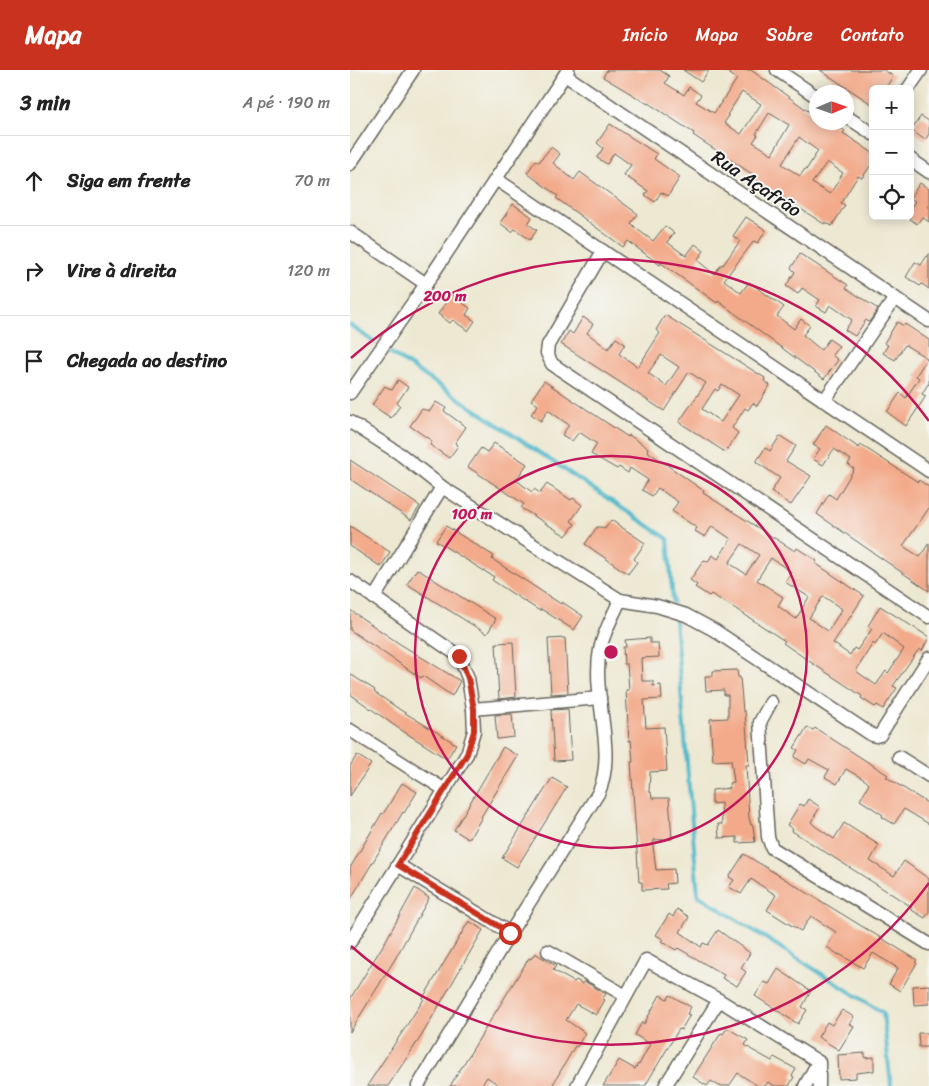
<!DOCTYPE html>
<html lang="pt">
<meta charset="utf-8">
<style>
:root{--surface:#fff;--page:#f2f2f2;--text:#222;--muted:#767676;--line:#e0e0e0;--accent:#c8321e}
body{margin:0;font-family:Sriracha,sans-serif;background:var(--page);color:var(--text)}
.controls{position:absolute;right:15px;top:15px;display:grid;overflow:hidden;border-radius:8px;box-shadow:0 2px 12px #0003}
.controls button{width:45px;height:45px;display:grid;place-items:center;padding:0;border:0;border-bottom:1px solid var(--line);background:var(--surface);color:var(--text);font:25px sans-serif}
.compass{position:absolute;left:459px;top:15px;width:45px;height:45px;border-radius:50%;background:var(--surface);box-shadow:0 2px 12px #0003;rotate:88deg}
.stop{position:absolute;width:15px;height:15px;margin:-11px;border:4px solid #c8321e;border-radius:50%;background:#fff}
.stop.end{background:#c8321e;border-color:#fff;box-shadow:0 1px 5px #0008}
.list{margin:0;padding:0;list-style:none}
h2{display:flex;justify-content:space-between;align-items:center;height:65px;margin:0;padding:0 20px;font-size:21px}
h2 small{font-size:16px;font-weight:400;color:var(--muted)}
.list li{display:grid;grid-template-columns:32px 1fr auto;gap:15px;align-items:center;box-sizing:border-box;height:90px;padding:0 20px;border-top:1px solid var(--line)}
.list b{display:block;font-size:19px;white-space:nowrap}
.list em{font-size:16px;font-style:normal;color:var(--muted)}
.icon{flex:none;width:28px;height:28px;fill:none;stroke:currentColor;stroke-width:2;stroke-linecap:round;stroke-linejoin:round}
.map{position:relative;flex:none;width:579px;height:1016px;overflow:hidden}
header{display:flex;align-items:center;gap:30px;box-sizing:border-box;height:70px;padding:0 25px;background:var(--accent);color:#fff}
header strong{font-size:24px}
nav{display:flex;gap:28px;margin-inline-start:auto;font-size:18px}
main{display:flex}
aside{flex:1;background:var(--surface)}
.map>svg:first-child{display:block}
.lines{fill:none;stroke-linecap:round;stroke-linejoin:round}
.stream{stroke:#4db7c9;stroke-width:4}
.building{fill:#f3aa8a;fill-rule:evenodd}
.street-casing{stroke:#65635b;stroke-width:15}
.street{stroke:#fff;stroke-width:12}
.route{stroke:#c8321e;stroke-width:6}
.ring{fill:none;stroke:#c2185b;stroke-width:2.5}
.labels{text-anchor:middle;stroke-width:4;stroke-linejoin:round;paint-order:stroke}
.street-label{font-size:19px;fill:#1c1c1c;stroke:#f6f6f2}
.centre{fill:#c2185b;stroke:#f6f6f2;stroke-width:2.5}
.ring-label{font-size:15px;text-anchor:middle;font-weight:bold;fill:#c2185b;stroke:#f6f6f2;stroke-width:4;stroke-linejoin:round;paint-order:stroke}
</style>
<header>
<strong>Mapa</strong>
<nav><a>Início</a><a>Mapa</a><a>Sobre</a><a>Contato</a></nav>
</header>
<main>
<aside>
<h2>3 min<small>A pé · 190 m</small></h2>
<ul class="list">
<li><svg class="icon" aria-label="ahead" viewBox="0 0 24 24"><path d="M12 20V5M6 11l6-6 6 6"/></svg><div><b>Siga em frente</b></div><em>70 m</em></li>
<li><svg class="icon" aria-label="right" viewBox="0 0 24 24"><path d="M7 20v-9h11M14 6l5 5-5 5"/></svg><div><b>Vire à direita</b></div><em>120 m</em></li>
<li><svg class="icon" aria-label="arrive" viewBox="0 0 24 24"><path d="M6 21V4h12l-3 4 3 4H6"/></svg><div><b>Chegada ao destino</b></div></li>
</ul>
</aside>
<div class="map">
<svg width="579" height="1016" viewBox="0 0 579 1016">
<rect width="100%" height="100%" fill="#f6f6f2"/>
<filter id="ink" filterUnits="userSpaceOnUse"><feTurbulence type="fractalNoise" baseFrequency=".02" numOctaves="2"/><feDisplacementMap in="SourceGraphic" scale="10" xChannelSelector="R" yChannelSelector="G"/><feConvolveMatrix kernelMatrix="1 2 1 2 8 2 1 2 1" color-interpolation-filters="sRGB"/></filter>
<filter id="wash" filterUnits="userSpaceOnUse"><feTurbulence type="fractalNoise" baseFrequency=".0096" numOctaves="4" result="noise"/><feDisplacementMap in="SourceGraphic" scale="20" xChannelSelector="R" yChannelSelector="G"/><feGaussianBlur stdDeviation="1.12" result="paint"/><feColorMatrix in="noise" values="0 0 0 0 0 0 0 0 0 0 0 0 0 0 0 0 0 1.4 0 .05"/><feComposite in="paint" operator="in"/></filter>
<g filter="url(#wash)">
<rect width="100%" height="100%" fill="#ede8d1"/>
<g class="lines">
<!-- stream -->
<g class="stream">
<polyline points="0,255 24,272"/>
<polyline points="41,283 318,469 323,532"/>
<polyline points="325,549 348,825 533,943 541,1016"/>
</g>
</g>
<g id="blocks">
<!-- building -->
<g class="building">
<path d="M257 0H310L319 6 315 13 334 25 339 17 351 25 346 32 364 43 387 9 374 0H401L461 43 460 45 466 49V52H471L477 57 482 52 495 61 493 63 523 83V92L512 108 508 106 491 133 495 135 482 156 475 152 474 154 400 106 402 104 343 65 344 63 298 33V34L253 7ZM392 22 411 34 391 64 374 53 379 46 377 45ZM419 43 439 55 422 84 403 72 408 65 406 64ZM449 67 468 81 456 100 455 99 450 106 432 94ZM477 92 493 103 480 124 462 113Z"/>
<polygon points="333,0 359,0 351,12"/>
<polygon points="470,0 534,0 543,6 535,19 523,19 523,35"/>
<polygon points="571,46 579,51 579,64 575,70 561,60"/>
<polygon points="260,54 307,84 304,89 330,107 318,126 311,122 305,132 295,125 298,121 274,105 281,95 264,83 257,94 247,88 253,78 247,73"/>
<polygon points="201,77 210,84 203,93 224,110 230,102 288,144 281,153 287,159 303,171 315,156 324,163 317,172 336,186 345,174 354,181 347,190 364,204 372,194 373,195 390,171 383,166 396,147 416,160 408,173 404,171 374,210 391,223 399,212 434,237 427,246 444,259 451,249 460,256 453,265 471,280 479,269 489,276 482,285 488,290 474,309 368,231 367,233 311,193 310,195 278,171 273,177 206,128 208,126 177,103 186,90 189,92"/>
<polygon points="570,113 579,119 579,152 572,147 567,154 560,149 560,139 565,131 560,128"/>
<polygon points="163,134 182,147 178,154 187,160 180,170 165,159 162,162 150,153"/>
<polygon points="579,183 579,219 572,214 570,216 556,207 565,192 571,195"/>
<polygon points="450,184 498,215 496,218 528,239 519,252 516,250 505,266 495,260 502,250 480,235 476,242 466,236 470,230 452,218 448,224 436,216 445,202 441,198"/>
<polygon points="101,225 120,238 116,245 125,251 118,261 103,250 100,253 88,244"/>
<path d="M315 245 415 308 414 311 420 315 407 336 403 333 398 340 395 338 382 358 388 363 375 382 329 352 356 313 339 302 314 341 211 274 219 261 223 264 233 247 243 254 237 263 258 279 266 268 275 274 269 284 288 297 310 263 306 260ZM311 285 329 297 316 316 298 303ZM372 314 389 325 371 352 352 339 365 319 368 321Z"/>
<polygon points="547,252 554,256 555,254 579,270 579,315 578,314 572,324 576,326 556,356 537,342 550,323 556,328 569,308 566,306 577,288 555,275 545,290 533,283 538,275 534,273"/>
<polygon points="48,310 58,317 47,333 50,336 41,348 22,335 35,316 42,320"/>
<path d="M194 311 278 367 279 365 298 378 297 381 354 421 353 423 445 481 447 478 467 491 465 493 514 526 483 573 500 585 504 578 507 580 522 559 518 556 530 536 579 567 572 581 569 579 543 616 547 618 533 639 527 635 525 637 511 628 512 626 459 591 433 573 435 571 389 541 361 524 359 526 345 517 347 515 340 510 354 490 358 492 362 485 368 489 381 469 362 456 355 467 345 461 347 458 322 441 328 432 308 418 302 426 292 420 298 410 280 398 278 403 269 397 267 399 241 384 247 374 229 362 222 371 212 365 219 355 198 340 191 351 181 344 188 335 181 330ZM392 474 409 485 396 504 379 493ZM421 488 441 502 435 512 459 527 446 549 428 536 433 527 407 510ZM473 526 492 539 478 561 459 548ZM533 563 554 579 538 603 536 601 526 615 506 601 523 573 525 575Z"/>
<polygon points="86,332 96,338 94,341 116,357 105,373 108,376 99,388 80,375 82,371 60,356 72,339 80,341"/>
<polygon points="476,355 509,378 511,375 568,412 569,410 579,417 579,438 553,476 570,487 579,473 579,521 467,444 479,424 486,429 504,399 498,394 501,390 484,379 473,395 463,389 470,379 463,375"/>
<polygon points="430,366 446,376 436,391 461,406 441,435 421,422 430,408 406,392 415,378 420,381"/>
<polygon points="144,373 177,394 166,410 182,422 184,419 190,423 197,414 221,430 223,428 232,435 221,451 225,454 216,466 171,438 174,434 118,397 131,378 137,382"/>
<polygon points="0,390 70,436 61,450 0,409"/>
<polygon points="261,450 295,473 284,489 287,492 278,504 235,474 247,457 251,457 255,459"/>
<polygon points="0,456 40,482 31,497 0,476"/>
<polygon points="96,456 144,486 142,489 211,534 212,532 233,546 224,560 191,539 190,541 163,524 142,510 144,507 86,471"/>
<polygon points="67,499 146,549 137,564 57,514"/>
<polygon points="0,540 50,574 110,611 102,626 73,606 71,608 0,560"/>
<polygon points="215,568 218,623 201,624 198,569"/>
<polygon points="300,568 300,573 308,573 309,587 291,588 292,611 303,611 303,616 311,615 312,629 294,630 296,658 314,657 317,701 300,702 299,722 301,722 302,728 319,728 322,769 304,770 303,776 306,800 324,799 325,813 316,814 317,819 292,820 292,812 289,812 281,692 283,692 281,670 279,671 276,620 279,620 277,594 274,594 273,577 276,577 275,570"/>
<polygon points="163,572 166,627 149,629 146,573"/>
<polygon points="387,600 388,607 390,607 393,641 395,641 399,695 396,695 399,748 401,755 403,755 405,772 387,773 387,767 369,768 368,754 372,754 371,733 362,734 362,720 380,718 379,713 384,712 381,690 363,691 360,649 378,648 378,625 374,625 374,620 356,621 355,606 363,606 363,601"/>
<polygon points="0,604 25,620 24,622 52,641 106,674 97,689 48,658 0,624"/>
<polygon points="218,639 221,690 204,691 201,640"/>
<polygon points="162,644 164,667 147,669 145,645"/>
<polygon points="457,657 463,660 465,658 479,667 538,705 536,707 579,734 579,754 554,739 544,754 532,747 533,745 510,730 519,714 515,710 496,699 487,714 475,707 479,700 459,689 456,694 444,687 448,680 444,678"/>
<polygon points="153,677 168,686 131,747 132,747 119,769 104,760"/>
<polygon points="7,685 21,694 0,726 0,696"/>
<polygon points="202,708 217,717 167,797 152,788"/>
<polygon points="52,713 67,722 54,743 53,742 0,830 0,798 32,743 33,744"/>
<polygon points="458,729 470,737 461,752 465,756 484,769 494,753 529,775 520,791 533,799 544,806 554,791 579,809 579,842 575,848 560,839 562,837 442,761 443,759 437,755 450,734 454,736"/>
<polygon points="394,784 567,890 565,892 567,893 550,921 539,914 548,898 523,883 513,898 489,884 489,885 477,877 486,862 461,846 451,861 439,854 417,840 426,825 401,809 391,824 379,817 384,810 379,807"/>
<polygon points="65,818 79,828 45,889 0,962 0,929 35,872"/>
<polygon points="327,839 339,847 330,862 351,877 353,873 358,875 368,860 400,883 391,898 396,902 387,916 372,908 374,905 328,878 326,880 311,871 313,869 306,865 319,844 323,847"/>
<polygon points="119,851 133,860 72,965 38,1016 17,1016 74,929 73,928"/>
<polygon points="185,883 206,896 203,900 224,912 226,910 233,914 234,911 256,924 252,929 255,930 246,945 226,934 216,950 235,963 227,977 225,976 202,1016 150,1016 137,1007 131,1016 100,1016 179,888 181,889"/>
<polygon points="428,899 461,921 452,937 457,940 448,954 405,926 414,912 419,914"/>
<polygon points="579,915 579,934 564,935 563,916"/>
<polygon points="310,925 317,929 320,925 341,937 337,944 340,945 331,960 329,959 295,1016 253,1016 269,990 285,999 288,994 289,995 300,974 285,965 292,952 294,954"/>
<polygon points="492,940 504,947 499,954 504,956 489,980 468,967 477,952 482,955"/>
<polygon points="377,958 398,970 395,975 402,980 422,991 424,987 446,999 442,1006 444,1007 439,1016 425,1016 418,1012 415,1016 408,1016 388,1003 379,1016 369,1016 361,1011 357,1016 343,1007 371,963 373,964"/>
<polygon points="568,963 579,963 579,977 569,977"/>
<polygon points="515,983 515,988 524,987 524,1001 506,1003 506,1008 489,1009 488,985"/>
</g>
</g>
</g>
<g filter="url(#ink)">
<use href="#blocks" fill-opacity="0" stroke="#65635b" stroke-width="1"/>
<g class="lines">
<!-- street casing -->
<g class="street-casing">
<g id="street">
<polyline points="427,0 467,27"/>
<polyline points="215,5 579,251"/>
<polyline points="558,19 571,0"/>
<polyline points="497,47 523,64"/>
<polyline points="560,89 579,102"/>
<polyline points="0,94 63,0"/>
<polyline points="146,109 579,401"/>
<polyline points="0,162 76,214"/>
<polyline points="253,181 198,275 197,283 202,294 579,547"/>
<polyline points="0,323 76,214 218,0"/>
<polyline points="474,331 545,228"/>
<polyline points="0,352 50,384 92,417 270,530 307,536 336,545 364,560 522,665 526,666 530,665 579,588"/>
<polyline points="0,511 109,586 118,608 123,639 124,661 117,684 0,872"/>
<polyline points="24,528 92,417"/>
<polyline points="421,632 410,652 418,767 422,778 579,874"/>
<polyline points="123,639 250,628"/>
<polyline points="0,660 95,720"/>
<polyline points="549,687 579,706"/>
<polyline points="48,795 160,863"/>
<polyline points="198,881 276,926"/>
<path d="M68 1016 160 863 249 722C267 678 241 626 250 580 253 563 263 546 270 530"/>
<polyline points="227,1016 296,890 369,930 469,992 469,1016"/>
<polyline points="315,1016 369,930"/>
<polyline points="455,1016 468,992"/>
</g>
</g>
<!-- street -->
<use href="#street" class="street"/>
</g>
</g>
<g class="lines" filter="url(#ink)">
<!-- route -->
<polyline class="route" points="109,586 118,608 124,639 124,661 117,684 48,795 160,863"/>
</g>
<!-- distance rings -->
<g class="ring">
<circle cx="261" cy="582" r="196"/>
<path d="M579 813A393 393 0 0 1 1 876M1 288A393 393 0 0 1 579 351"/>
</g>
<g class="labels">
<!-- street labels -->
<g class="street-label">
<text transform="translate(407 113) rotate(34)" y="7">Rua Açafrão</text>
</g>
</g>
<circle cx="261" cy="582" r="8" class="centre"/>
<g class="ring-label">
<text x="95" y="231">200 m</text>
<text x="122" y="449">100 m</text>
</g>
</svg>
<div class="controls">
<button>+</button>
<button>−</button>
<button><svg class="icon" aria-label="locate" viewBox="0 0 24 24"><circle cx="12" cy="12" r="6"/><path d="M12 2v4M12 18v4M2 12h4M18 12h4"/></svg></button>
</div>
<svg class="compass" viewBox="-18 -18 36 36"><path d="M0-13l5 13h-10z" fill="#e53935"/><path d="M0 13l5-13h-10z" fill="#767676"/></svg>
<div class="stop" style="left:160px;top:863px"></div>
<div class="stop end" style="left:109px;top:586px"></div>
</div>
</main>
